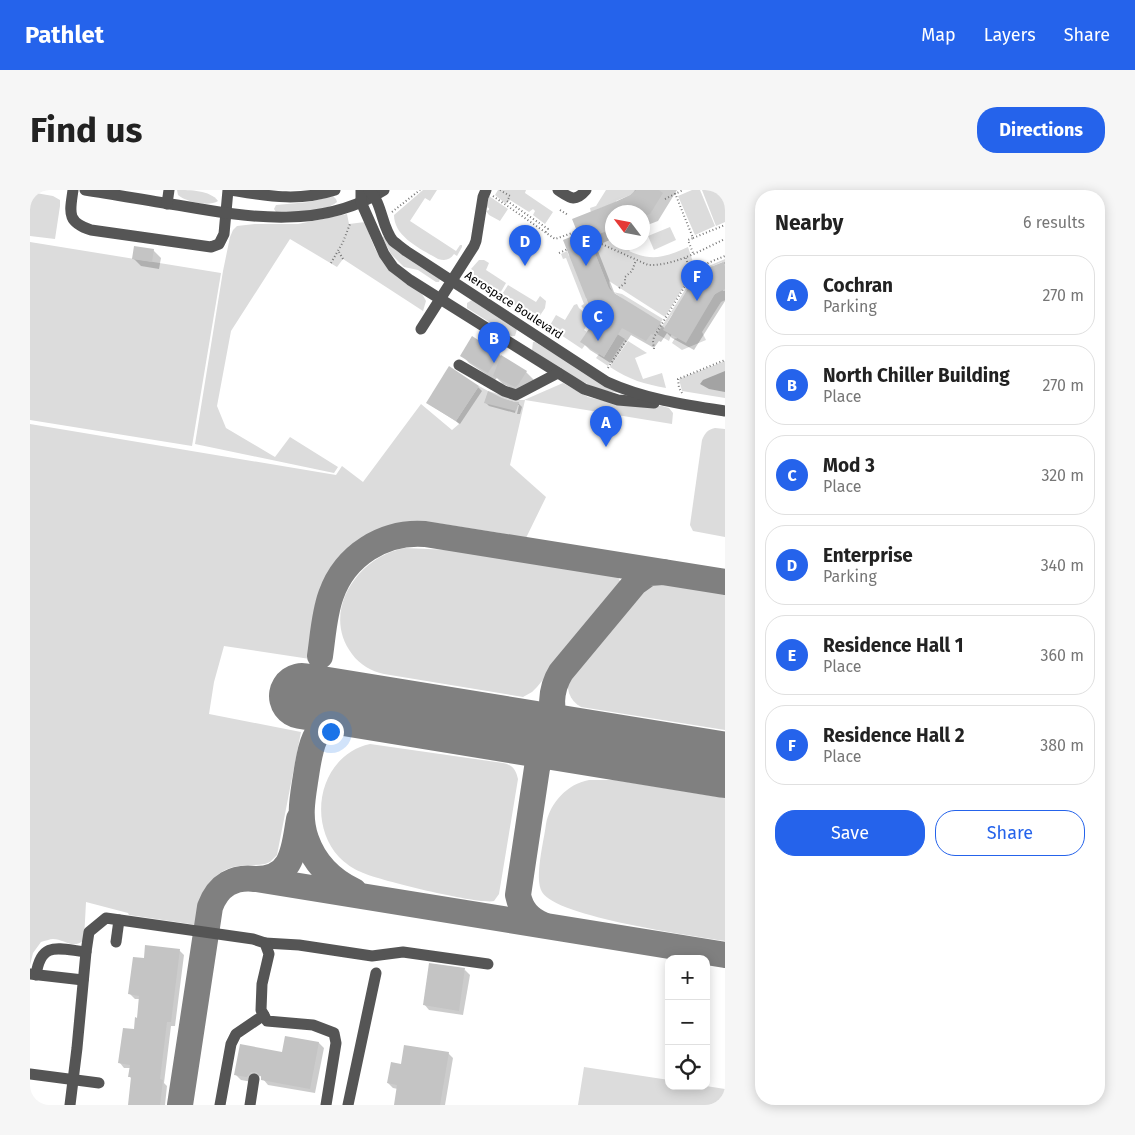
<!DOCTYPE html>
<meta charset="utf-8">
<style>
:root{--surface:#fff;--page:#f6f6f6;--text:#222;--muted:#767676;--line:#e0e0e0;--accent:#2563eb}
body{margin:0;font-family:"Fira Sans",sans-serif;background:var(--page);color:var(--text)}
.controls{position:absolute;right:15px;bottom:15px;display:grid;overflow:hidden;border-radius:10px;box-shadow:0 2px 12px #0003}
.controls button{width:45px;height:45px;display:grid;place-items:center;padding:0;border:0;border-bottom:1px solid var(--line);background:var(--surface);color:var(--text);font:25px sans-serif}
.compass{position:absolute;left:575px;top:15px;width:45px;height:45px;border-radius:50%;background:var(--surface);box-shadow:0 2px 12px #0003;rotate:302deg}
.you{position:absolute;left:300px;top:541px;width:18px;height:18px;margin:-12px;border:4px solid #fff;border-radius:50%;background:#1a73e8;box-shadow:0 0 0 8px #1a73e833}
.badge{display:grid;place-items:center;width:32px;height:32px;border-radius:50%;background:var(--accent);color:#fff;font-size:16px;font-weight:700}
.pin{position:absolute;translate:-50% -41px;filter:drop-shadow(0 1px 2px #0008)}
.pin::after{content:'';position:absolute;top:26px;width:18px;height:15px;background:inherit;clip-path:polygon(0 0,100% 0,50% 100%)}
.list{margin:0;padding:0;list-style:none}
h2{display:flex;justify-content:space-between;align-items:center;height:65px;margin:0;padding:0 20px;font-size:21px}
h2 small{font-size:16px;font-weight:400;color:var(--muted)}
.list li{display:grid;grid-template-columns:32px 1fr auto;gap:15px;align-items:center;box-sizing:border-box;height:80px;margin:0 10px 10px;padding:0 10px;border:1px solid var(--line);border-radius:20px}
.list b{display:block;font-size:19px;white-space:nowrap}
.list p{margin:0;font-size:16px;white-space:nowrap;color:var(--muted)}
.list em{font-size:16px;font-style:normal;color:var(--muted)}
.actions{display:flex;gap:10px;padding:15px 20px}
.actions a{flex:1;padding:11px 0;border:1px solid var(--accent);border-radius:20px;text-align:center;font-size:18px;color:var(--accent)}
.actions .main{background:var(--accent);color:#fff}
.icon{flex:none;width:28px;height:28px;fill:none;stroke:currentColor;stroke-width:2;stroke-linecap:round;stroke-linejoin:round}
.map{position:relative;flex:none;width:695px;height:915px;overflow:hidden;border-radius:20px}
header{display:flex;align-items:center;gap:30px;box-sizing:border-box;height:70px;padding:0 25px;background:var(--accent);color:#fff}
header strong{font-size:24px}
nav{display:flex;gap:28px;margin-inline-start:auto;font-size:18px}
.intro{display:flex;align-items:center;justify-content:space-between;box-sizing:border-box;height:120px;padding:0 30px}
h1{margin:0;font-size:35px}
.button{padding:12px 22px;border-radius:20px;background:var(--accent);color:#fff;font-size:18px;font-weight:700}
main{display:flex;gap:30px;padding:0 30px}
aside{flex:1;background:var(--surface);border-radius:20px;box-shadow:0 2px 12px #0003}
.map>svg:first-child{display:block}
.green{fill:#dcdcdc}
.water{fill:#a3a3a3}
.shadow{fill:#0003}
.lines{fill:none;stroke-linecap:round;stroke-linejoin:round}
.taxiway{stroke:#808080;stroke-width:26}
.runway{stroke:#808080;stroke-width:66}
.building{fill:#c4c4c4}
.path{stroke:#777;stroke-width:2;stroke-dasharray:1 2.5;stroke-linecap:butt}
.minor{stroke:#555;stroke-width:11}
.labels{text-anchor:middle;stroke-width:4;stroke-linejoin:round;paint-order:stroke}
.street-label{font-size:12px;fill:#000;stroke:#fff}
</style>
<header>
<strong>Pathlet</strong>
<nav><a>Map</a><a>Layers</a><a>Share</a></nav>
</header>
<div class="intro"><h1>Find us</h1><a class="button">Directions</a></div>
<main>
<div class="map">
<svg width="695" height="915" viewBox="0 0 695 915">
<rect width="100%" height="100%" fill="#fff"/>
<!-- green -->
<g class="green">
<path d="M147 0C160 0 180 0 188 11 179 17 156 12 148 5Z"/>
<path d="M393 0H407L400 11 395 8 380 31 426 61 430 55H432V57L427 66 424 64C420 70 415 71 408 69 391 59 364 47 364 25Z"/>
<polygon points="468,0 496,0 495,3 523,22 515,34 503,25 505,21 503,19 499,22 480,10 476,14 465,5"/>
<polygon points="576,0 607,0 600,5 586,11 586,13 568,19 561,23 560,18 566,16"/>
<polygon points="662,0 670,0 685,36 665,45 648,6"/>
<polygon points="672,0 695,0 695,32 686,36"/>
<polygon points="0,2 23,6 30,10 30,16 25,49 0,46"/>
<path d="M303 6 306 9 307 12C296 22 262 22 246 22L244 19 246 15 279 12Z"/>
<polygon points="459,6 478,19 470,31 459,25 456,21 459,20 459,18 456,17"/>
<path d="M317 24 319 34 335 32C342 52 348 72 366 86 375 94 391 98 396 111L393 121 313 69 307 77 260 49 201 141 187 216 196 238 245 267 260 247 308 277 304 283 165 254 193 81 200 47 203 40 207 36 225 34H268Z"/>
<polygon points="640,37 646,50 624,60 618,46"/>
<path d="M582 39V52L607 53 599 61C623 72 635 67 658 57L665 78 635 127 579 91 580 97 583 102 592 104 633 129 626 141 620 137 603 116 579 99 566 66 551 50 564 56 568 47 555 41H577Z"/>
<polygon points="355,46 410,89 409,92 406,92 388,80 374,77 361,64 352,47"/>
<polygon points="0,52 191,83 162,256 0,230"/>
<polygon points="537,61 539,66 541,66 558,107 556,108 560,118 569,124 568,125 560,120 558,123 551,116 554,114 536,68 533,69 531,64"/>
<polygon points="695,69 695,74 692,72 683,76 683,78 641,126 636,135 643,140 639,151 627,144 667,81"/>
<polygon points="449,70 454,70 459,73 456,80 476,93 469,105 444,89 444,81 441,79"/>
<polygon points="478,95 506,112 510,106 516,111 515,118 507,130 471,106"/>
<polygon points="692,99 693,101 695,101 695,110 691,112 672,142 676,150 652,160 642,153 645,148 646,149 676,118 684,105"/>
<polygon points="442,110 487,139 485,146 481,146 437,118 437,113"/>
<polygon points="547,114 549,118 561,128 554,140 557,142 551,152 555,155 552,159 519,137 526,125 535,130 544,115"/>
<polygon points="565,130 595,149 578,176 566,168 569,164 574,167 585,149 562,135"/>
<path d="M598 151 617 163 605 168 613 189 632 183 636 198C614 194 600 190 580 177Z"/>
<path d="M503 152H505L588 202C566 205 520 172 502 160Z"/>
<polygon points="695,171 695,208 652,201 649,189"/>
<path d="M533 193 558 207 591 215 632 216 639 218 643 223 642 234 495 210 480 275 516 307 495 350 470 343 406 333 358 336 325 353 303 379 286 411 280 469 194 456 184 492 179 524 271 542 247 665 240 672 235 674C223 676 211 674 200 678 176 686 170 713 167 735L99 725 98 723 56 712 54 750C43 760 34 749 23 749 20 749 15 751 11 752L3 763 0 775V234L306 285 312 276 333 292 391 214 422 240 429 234 426 231 449 196 458 201 489 210H494Z"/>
<path d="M685 238 695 239V347L663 341 660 335 672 250C675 243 677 240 685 238Z"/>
<path d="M375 358 444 361 581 383 588 387 590 391 588 399 507 497 502 502 493 507 354 484C341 481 330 475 322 464 290 422 328 366 375 358Z"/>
<path d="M624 391H631L695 401V540L551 517C539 510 535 498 540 485L612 399Z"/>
<path d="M340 554 473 573C483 575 486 580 488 589L469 704 464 711C450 715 347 690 331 682 323 679 315 673 309 667 276 631 290 565 340 554Z"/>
<path d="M559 590H585L695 608V751C664 746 526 727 512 702 504 688 514 651 516 634 520 613 537 594 559 590Z"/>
<polygon points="554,877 639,890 639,896 676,896 695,899 695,915 548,915"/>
</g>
<!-- water -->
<polygon class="water" points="695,181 695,202 679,199 670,194 673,190"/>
<!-- shadow -->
<g class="shadow">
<polygon points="605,0 647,0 628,31 612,37 612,22 582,22 582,49 566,56 586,107 630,133 635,139 669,83 695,72 695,111 664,160 642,148 637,143 631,152 629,151 624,158 601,145 582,174 560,160 552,152 570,126 561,118 549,44 601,6"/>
<polygon points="123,60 131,68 129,79 111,76 103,68"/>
<polygon points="443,148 496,182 504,190 494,204 473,194 467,188 465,190 439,173 432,165"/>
<polygon points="448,197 452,201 430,234 402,216"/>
<polygon points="471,209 488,213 492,217 490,224 487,224 489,215 487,215 485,223 459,216 455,212"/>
<polygon points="149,760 154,765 145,836 141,836 134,893 137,896 135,915 99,915 102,889 99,886 100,878 94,878 90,873 105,841 108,829 110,809 105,809 100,804 115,770"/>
<polygon points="435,780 440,785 433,825 399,820 394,814"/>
<polygon points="289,853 294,858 285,903 238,895 233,889 232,886 226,887 222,892 211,890 206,885 253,863"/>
<polygon points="418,863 423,868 415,915 365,915 368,899 363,898 358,893 372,875"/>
</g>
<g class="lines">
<!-- taxiway -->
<g class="taxiway">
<path d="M290 466C293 446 294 424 301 405 315 365 354 341 395 344L695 392"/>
<path d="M553 552C546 548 538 545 532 539 517 524 521 498 531 482L605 393 619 383 633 382"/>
<path d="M226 689C264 689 264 657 269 629"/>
<path d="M324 701C301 690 284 672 276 649 269 629 272 611 275 592 280 562 280 539 310 523 319 519 326 517 335 517"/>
<path d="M513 735C499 729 491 720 488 705L507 578C513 557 532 549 553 552"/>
<path d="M150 915 180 717C188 695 204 686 226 689L695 765"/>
</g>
<!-- runway -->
<polyline class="runway" points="272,506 695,575"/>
</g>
<!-- building -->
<g class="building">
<polygon points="606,0 629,0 633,3 620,24 612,27 612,22 582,22 582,39 559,48 579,98 584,103 631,132 623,145 621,144 616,151 592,138 574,167 550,152 569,124 560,118 533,50 548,44 542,29 585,12 600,5"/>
<polygon points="104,56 124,59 122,72 102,69"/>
<polygon points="693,72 695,77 695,99 685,104 656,153 633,140 668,82"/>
<polygon points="442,146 470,164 458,183 430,166"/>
<polygon points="471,165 497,181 488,195 485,197 463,186"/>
<polygon points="419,176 449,196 426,231 396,213"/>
<polygon points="458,201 472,208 484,212 489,212 486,221 454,213"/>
<polygon points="115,755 150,759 141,832 137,832 130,889 133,890 130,915 98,915 101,887 98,887 100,875 88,873 93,838 104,839 105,827 107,828 109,806 98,804 103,767 114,768"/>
<polygon points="399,773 435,778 429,821 393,815"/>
<polygon points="255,846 289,852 280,899 231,890 231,886 226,882 221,882 217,887 204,885 210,854 252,862"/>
<polygon points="374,855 419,862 410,915 364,915 367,895 357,893 361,872 371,874"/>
</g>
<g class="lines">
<!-- path -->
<g class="path">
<polyline points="470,0 480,6 477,11 518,39 516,42"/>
<polyline points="645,3 663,48 658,50 663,63"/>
<path d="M463 6 525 49 545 42 618 75C645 76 671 60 695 49"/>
<polyline points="635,9 653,0"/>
<polyline points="530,20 538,25"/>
<polyline points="362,22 390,0"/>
<polyline points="663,48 695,35"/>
<polyline points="309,62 313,69"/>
<polyline points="529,63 538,59"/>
<polyline points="301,73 313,52 320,34"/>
<path d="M661 86C669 75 683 71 695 66"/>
<polyline points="589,98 595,93 595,87 602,81 606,70"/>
<polyline points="567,130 571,124"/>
<polyline points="571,133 575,127"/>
<polyline points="558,137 564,128"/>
<polyline points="624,159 623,151 624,147 661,86 656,68"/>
<polyline points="578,178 597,149"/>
<polyline points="652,203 649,198 648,189 695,170"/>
</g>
<!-- minor -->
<g class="minor">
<path d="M43 0C40 22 36 32 61 40L181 57 189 54 194 44 198 0"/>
<path d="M55 0C88 5 120 11 153 16 221 28 293 39 354 0"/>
<path d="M201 0C238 6 268 12 305 0"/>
<polyline points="331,0 331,12 354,64 363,77 380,90 554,199 588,210 624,213"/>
<path d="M339 0C353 14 351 36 363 51 367 54 372 58 376 61L577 192C614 209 655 215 695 221"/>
<path d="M528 0C540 8 545 13 556 0"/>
<polyline points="137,14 139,0"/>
<polyline points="391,139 444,56 446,51 453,7 456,0"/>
<polyline points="429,175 474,201 486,205 528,183"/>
<polyline points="86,752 89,730"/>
<polyline points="235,753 269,755 342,766 373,762 458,774"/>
<polyline points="0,784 53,790"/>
<path d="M6 785C11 750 29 759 56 762"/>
<polyline points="0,884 69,893"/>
<polyline points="40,915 47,858 56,762 59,742 76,728 223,749 235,753 239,764 232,794 231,820 237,831 283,835 304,843 306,853 296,915"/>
<polyline points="190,915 201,854 206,844 234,825"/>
<polyline points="220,915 224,889"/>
<polyline points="318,915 346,783"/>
</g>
</g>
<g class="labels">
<!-- street labels -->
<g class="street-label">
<text transform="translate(484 115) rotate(33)" y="4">Aerospace Boulevard</text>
</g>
</g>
</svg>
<div class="controls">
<button>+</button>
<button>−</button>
<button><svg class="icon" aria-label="locate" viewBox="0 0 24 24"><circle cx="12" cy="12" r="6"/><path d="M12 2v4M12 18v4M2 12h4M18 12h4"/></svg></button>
</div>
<svg class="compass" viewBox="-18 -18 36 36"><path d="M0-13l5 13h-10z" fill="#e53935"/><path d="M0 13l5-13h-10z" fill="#767676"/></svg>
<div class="you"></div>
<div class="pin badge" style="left:576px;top:257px">A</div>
<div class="pin badge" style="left:464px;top:173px">B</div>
<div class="pin badge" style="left:568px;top:151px">C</div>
<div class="pin badge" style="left:495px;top:76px">D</div>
<div class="pin badge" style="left:556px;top:76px">E</div>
<div class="pin badge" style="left:667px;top:111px">F</div>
</div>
<aside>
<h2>Nearby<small>6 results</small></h2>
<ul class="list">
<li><span class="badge">A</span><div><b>Cochran</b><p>Parking</p></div><em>270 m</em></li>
<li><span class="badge">B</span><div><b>North Chiller Building</b><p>Place</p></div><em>270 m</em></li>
<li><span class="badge">C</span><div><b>Mod 3</b><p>Place</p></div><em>320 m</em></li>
<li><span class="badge">D</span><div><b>Enterprise</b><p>Parking</p></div><em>340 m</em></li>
<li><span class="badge">E</span><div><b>Residence Hall 1</b><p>Place</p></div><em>360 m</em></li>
<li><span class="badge">F</span><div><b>Residence Hall 2</b><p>Place</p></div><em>380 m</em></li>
</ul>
<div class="actions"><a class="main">Save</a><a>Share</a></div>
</aside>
</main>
